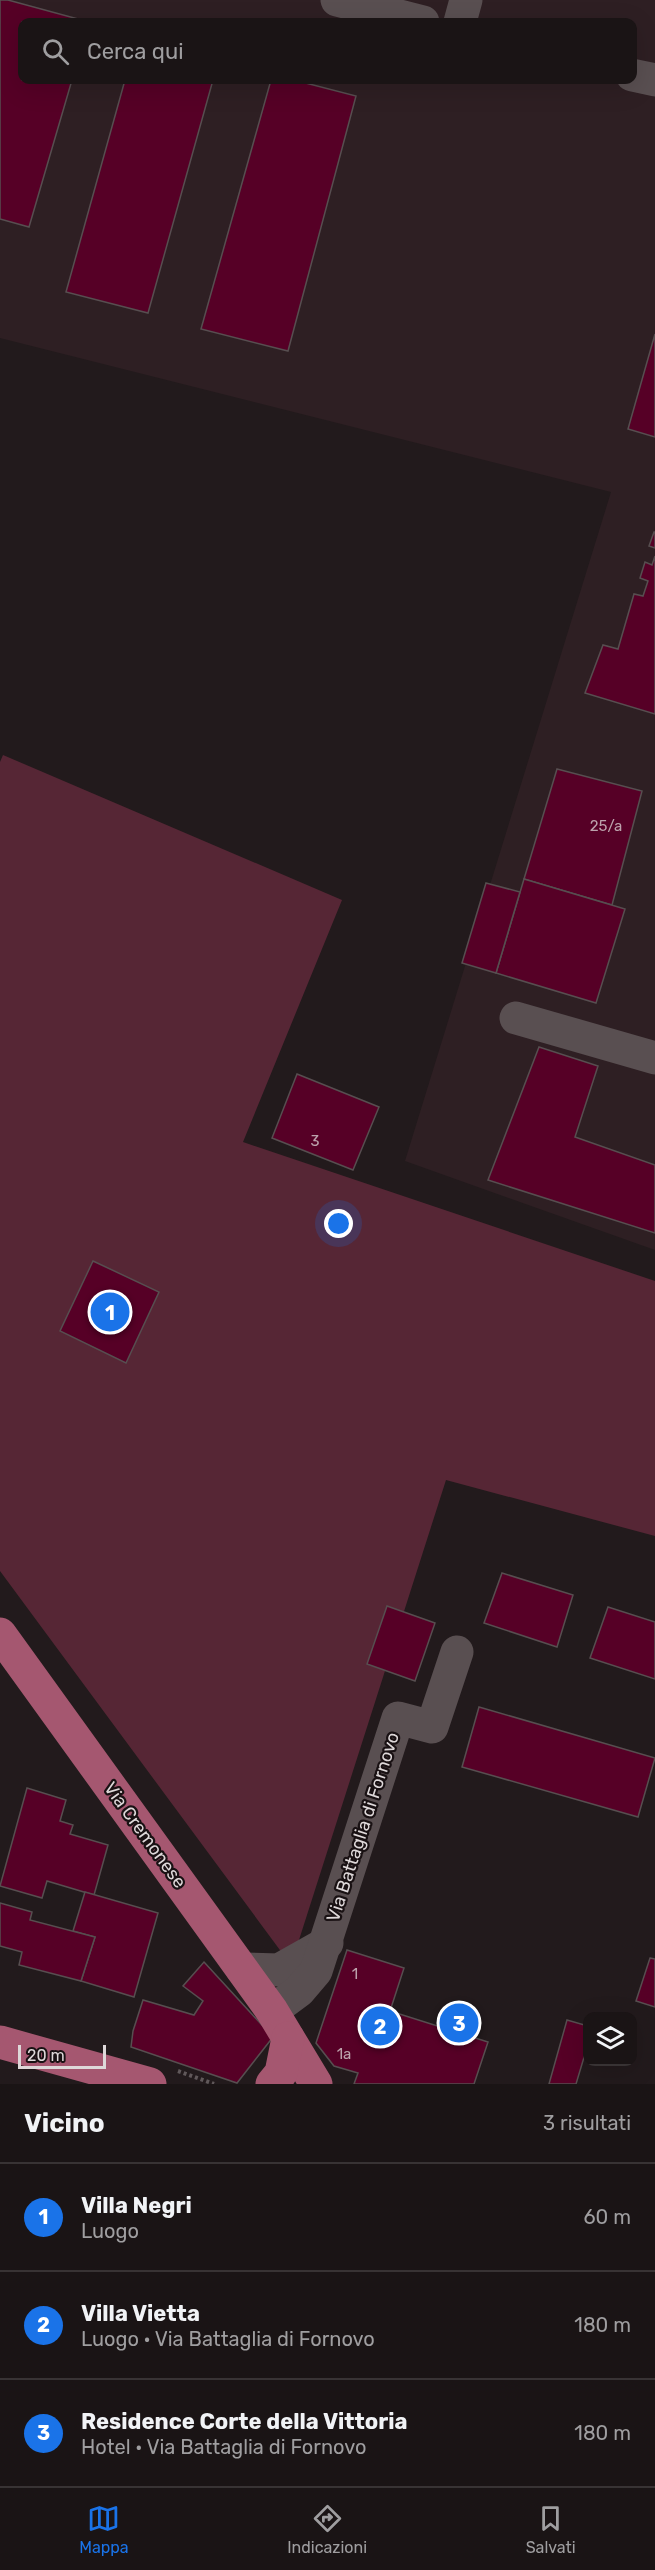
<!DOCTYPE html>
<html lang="it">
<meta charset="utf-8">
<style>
:root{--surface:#1a1415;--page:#231d1e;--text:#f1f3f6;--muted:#9f9ea0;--line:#383334;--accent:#1a73e8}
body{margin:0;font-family:Rubik,sans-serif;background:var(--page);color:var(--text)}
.controls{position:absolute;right:18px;bottom:18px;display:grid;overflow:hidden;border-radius:12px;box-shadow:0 6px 24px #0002}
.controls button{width:54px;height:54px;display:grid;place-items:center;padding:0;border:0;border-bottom:2px solid var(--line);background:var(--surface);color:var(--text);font:30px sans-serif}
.scale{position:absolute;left:18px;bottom:15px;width:88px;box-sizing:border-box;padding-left:6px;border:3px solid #ded8d9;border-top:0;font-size:16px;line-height:21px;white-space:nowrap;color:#ded8d9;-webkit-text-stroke:4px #191113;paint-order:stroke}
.you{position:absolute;left:339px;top:1224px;width:21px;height:21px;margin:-15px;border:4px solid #fff;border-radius:50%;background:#1a73e8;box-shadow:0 0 0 9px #1a73e833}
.badge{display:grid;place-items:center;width:39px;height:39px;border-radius:50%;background:var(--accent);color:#fff;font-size:20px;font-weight:700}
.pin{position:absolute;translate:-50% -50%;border:3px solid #fff;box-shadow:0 2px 6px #0006}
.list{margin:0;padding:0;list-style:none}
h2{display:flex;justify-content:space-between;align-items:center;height:78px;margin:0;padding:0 24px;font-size:26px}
h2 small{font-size:20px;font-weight:400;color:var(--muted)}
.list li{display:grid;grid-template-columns:39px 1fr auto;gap:18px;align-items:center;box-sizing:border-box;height:108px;padding:0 24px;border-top:2px solid var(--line)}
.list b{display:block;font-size:22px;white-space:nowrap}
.list p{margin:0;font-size:20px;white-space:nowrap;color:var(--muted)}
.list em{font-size:20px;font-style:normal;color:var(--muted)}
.icon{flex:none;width:33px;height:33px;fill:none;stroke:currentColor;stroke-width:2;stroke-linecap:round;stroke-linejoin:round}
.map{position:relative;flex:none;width:655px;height:2084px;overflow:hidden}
.search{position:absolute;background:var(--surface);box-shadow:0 6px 24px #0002;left:18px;right:18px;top:18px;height:66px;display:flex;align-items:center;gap:15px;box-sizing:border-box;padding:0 21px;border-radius:12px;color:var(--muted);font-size:22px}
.sheet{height:402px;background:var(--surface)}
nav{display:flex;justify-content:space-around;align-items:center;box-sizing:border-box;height:84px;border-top:2px solid var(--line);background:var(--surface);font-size:16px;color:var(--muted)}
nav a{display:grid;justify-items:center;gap:3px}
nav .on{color:var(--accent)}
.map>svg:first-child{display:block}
.built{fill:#2e1f23;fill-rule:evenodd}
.green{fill:#562635}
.building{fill:#560026;stroke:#574e50;stroke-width:1.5}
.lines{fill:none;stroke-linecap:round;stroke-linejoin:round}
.path{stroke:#60585a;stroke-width:4;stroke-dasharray:3 3;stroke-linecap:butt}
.minor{stroke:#594f51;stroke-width:33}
.major{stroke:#a55770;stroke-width:33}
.labels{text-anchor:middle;stroke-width:4.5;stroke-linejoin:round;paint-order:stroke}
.number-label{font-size:15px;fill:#bca2ac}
.street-label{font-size:18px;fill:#ded8d9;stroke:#191113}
</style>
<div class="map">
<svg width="655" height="2084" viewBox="0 0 655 2084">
<rect width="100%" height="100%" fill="#221a1c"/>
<!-- built -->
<path class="built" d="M0 0H655V1250L405 1161 611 492 0 338ZM22 22H632V80H22Z"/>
<!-- green -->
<polygon class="green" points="3,755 342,900 243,1142 655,1281 655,1536 446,1480 291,1965 0,1571 0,762"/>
<!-- building -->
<g class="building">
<polygon points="0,0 8,0 89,22 22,22 22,80 72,80 29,227 0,219"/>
<polygon points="125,80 213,80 148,313 66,292"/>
<polygon points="271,80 294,80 356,96 288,351 201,329"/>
<polygon points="655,334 655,437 628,429"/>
<polygon points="654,532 655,532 655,548 649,546"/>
<polygon points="655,556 655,714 585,693 603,645 618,649 634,594 643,596 648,581 640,578 645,562 652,565"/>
<polygon points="557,769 642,791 612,905 524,879"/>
<polygon points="524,879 625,909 596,1003 496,973"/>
<polygon points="486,883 520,892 496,973 462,963"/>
<polygon points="539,1047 598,1066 575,1137 655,1165 655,1233 488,1180"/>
<polygon points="297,1074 379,1107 353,1170 272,1138"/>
<polygon points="93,1261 159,1292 126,1363 60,1331"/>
<polygon points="502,1573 573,1595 557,1647 484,1623"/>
<polygon points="387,1606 435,1623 415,1681 367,1664"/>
<polygon points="608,1607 655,1622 655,1679 590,1658"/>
<polygon points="479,1707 655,1758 638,1817 462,1767"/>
<polygon points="27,1788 66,1800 60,1821 73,1825 70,1834 108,1845 94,1895 47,1881 42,1898 0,1886"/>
<polygon points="85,1892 158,1913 134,1997 81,1981 95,1937 73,1931"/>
<polygon points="0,1903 32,1912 30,1920 95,1937 81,1981 19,1965 22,1952 0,1946"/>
<polygon points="347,1950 404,1968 390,2011 488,2042 474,2084 354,2084 358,2073 334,2066 316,2043"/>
<polygon points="650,1958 655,1959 655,2007 636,2001"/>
<polygon points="204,1962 273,2037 237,2083 131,2047 133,2031 143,2000 194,2015 203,2001 183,1986"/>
<polygon points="567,2020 588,2026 588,2044 576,2084 549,2084"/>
</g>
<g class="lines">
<!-- path -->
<polyline class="path" points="178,2071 214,2084"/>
<!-- minor -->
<g class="minor">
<polyline points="337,0 423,22"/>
<polyline points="460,22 466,0"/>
<polyline points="632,75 655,80"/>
<polyline points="516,1018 655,1058"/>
<polyline points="242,1969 279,1970 327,1943"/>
<polyline points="272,2011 299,1991 316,1971 398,1718 432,1727 457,1652"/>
</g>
<!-- major -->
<g class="major">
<polyline points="0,1634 272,2011 316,2084"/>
<polyline points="0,2042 150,2084"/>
<polyline points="272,2084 281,2073 288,2038"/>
</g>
</g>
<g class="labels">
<!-- number labels -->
<g class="number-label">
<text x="606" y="831">25/a</text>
<text x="315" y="1146">3</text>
<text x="355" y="1979">1</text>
<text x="344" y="2059">1a</text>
</g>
<!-- street labels -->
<g class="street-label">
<text transform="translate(363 1827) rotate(-72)" y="6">Via Battaglia di Fornovo</text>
<text transform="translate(145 1835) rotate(54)" y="6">Via Cremonese</text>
</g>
</g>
</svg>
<div class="controls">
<button><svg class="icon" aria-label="layers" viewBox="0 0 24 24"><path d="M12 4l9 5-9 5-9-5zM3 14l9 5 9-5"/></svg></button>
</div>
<div class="scale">20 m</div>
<div class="you"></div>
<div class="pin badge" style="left:110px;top:1312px">1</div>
<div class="pin badge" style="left:380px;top:2026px">2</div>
<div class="pin badge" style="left:459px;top:2023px">3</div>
<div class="search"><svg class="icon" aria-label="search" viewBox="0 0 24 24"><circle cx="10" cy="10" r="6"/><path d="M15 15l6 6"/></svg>Cerca qui</div>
</div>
<section class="sheet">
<h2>Vicino<small>3 risultati</small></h2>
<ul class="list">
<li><span class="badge">1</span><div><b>Villa Negri</b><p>Luogo</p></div><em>60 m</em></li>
<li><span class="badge">2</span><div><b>Villa Vietta</b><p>Luogo · Via Battaglia di Fornovo</p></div><em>180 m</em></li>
<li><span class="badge">3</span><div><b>Residence Corte della Vittoria</b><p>Hotel · Via Battaglia di Fornovo</p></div><em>180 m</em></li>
</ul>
</section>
<nav>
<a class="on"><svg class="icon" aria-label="map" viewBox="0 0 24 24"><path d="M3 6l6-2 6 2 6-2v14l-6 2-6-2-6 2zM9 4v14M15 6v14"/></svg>Mappa</a>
<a><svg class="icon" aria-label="directions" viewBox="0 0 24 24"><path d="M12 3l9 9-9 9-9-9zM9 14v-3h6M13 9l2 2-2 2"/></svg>Indicazioni</a>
<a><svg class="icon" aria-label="saved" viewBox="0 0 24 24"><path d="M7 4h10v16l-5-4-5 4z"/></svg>Salvati</a>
</nav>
